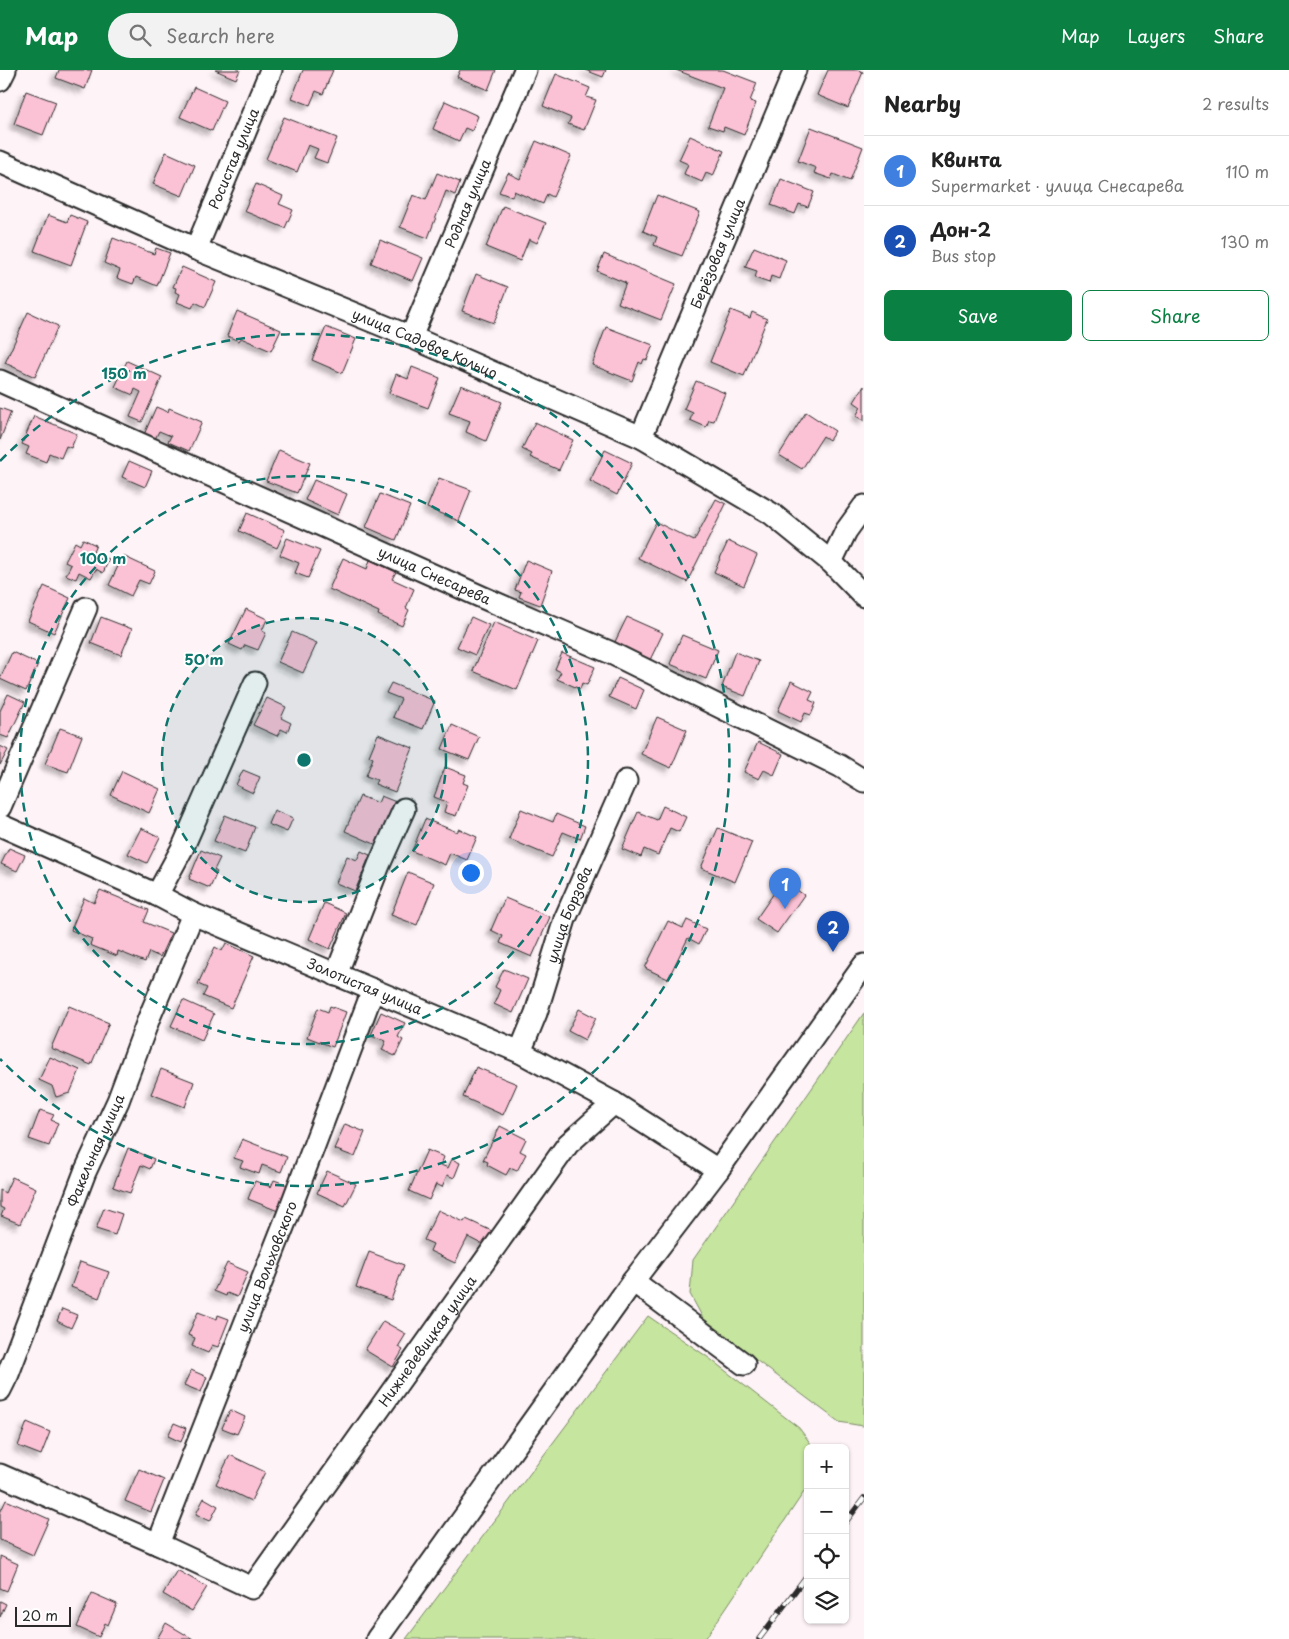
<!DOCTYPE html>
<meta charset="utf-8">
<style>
:root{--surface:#fff;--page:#f2f2f2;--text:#222;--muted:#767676;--line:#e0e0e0;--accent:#0b8043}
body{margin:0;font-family:"Playpen Sans",sans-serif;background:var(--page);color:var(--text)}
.controls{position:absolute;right:15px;bottom:15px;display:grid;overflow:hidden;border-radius:8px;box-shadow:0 1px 4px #0004}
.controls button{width:45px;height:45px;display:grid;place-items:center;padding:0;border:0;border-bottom:1px solid var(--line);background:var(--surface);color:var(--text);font:25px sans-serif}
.scale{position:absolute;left:15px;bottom:12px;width:56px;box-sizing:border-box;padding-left:5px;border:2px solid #2b2b2b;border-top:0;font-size:14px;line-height:18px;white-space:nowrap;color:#2b2b2b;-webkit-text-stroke:4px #fff;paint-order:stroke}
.you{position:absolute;left:470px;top:802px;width:18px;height:18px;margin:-12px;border:4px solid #fff;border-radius:50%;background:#1a73e8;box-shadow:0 0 0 8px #1a73e833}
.badge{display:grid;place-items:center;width:32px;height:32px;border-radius:50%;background:var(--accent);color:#fff;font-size:16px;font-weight:700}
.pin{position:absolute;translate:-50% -41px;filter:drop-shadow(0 1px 2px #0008)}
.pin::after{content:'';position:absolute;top:26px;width:18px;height:15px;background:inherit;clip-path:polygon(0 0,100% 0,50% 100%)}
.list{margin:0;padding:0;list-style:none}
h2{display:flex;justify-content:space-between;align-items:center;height:65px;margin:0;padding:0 20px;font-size:21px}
h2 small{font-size:16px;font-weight:400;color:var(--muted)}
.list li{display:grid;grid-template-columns:32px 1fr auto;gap:15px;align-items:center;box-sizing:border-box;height:70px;padding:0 20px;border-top:1px solid var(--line)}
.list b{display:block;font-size:19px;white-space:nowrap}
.list p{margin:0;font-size:16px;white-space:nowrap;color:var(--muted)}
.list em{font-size:16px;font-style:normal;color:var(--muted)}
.actions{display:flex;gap:10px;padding:15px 20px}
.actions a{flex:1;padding:11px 0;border:1px solid var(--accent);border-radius:8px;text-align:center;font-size:18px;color:var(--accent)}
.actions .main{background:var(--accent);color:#fff}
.icon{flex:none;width:28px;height:28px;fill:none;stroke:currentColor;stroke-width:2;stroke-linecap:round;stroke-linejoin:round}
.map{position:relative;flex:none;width:864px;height:1569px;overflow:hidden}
header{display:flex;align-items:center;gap:30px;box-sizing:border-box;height:70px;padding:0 25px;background:var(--accent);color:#fff}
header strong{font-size:24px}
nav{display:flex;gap:28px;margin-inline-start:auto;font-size:18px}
.search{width:350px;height:45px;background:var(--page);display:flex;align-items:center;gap:12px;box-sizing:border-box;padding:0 18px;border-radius:28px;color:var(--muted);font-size:19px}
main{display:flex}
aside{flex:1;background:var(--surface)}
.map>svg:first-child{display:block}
.green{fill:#c6e59e;stroke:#788864}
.building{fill:#fbc2d5;stroke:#2b2b2b;filter:url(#shadow)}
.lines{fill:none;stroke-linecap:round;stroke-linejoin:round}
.minor-casing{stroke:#2b2b2b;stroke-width:25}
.minor{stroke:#fff;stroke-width:21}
.rail-casing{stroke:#2b2b2b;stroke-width:5.5}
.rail{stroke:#fff;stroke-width:4;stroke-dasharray:11;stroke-linecap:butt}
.ring{fill:none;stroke:#0f766e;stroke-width:2.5;stroke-dasharray:9 6}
.labels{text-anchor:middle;stroke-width:4;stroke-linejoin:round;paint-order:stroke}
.street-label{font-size:14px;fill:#2b2b2b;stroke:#fff}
.centre{fill:#0f766e;stroke:#fff;stroke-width:2.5}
.ring-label{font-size:15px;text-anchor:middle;font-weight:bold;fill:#0f766e;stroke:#fff;stroke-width:4;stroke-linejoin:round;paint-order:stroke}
</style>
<header>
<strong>Map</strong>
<div class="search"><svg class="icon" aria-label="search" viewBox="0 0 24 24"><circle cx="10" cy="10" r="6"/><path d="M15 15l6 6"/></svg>Search here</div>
<nav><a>Map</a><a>Layers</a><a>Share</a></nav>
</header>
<main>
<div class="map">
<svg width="864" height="1569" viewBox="0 0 864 1569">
<defs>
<filter id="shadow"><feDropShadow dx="-4.5" dy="4.5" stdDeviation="2.5" flood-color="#0004"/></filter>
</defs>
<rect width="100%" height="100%" fill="#fef3f7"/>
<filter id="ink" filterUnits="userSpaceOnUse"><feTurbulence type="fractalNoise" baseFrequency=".02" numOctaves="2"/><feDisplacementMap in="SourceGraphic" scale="10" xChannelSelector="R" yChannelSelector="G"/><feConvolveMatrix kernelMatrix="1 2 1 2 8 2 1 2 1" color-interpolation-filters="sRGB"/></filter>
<g filter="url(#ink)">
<!-- green -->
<g class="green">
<polygon points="864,943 864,1355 863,1356 839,1352 705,1252 690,1224 693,1190"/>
<polygon points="648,1246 709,1288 799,1358 814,1378 808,1378 808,1416 705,1569 406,1569"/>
</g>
<!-- building -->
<g class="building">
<polygon points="59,0 92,0 85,19 56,8"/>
<polygon points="215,0 240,0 236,9"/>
<polygon points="303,0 333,0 323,24 316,21 310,35 292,28"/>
<polygon points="460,0 496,0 488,20 457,7"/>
<polygon points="585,0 606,0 603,7"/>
<polygon points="676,0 723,0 757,13 750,31 756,33 744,65 724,57 723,61 708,56 723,18"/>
<polygon points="828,0 858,0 863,2 848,38 817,25"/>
<polygon points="556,4 590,18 586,27 596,30 584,60 568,54 571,48 543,36"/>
<polygon points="194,17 225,31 212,61 180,47"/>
<polygon points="26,21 56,32 43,65 14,54"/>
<polygon points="445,31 478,46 472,61 465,58 459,71 433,59"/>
<polygon points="284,47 337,68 327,93 314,88 318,79 308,75 297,102 266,89"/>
<polygon points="811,57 863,77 850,111 833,104 831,109 814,103 816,98 798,91"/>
<polygon points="690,66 724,81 713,106 706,103 702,112 684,104 688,94 679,90"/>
<polygon points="536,71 571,86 553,127 547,124 543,134 514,121 512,127 499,122 508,103 520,109"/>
<polygon points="166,82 195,95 182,126 153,114"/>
<polygon points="437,103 460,112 455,125 446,121 428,168 400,157 413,125 426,130"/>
<polygon points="781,109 814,122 808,137 799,134 795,144 771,135"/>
<polygon points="256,114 283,126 279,134 293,140 285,158 244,141"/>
<polygon points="657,125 700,142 682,186 654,175 657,167 643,161"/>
<polygon points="503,136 546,153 537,173 529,169 520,191 486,177"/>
<polygon points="48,145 67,152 70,145 87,152 71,195 34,181"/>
<polygon points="113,168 154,184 156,178 170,183 157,216 136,207 133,214 117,208 120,200 104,193"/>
<polygon points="380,170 423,188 413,211 371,193"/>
<polygon points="754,177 786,190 779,209 771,206 769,213 755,208 757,201 745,197"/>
<polygon points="604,184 676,214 661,250 618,233 626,213 597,201"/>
<polygon points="182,197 216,212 205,237 195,232 192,238 177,232 180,224 175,222 176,218 173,217"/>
<polygon points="476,204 508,217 494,253 462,241"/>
<polygon points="731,240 750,248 752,242 767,249 744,306 710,292"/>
<polygon points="237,241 281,260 271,281 241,268 239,271 227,266"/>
<polygon points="28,242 58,256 35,307 5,293"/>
<polygon points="326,257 356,269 342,303 312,290"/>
<polygon points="606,257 653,275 647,290 644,289 642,294 639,292 632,311 592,295"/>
<polygon points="127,291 162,307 142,352 130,347 141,322 135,319 133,325 115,317"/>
<polygon points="412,297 440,308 428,338 389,323 396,304 408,309"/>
<polygon points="696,311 725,323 714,351 709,350 706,357 690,350 693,343 684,339"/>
<polygon points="461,315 502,332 486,371 466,362 470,351 449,343"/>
<polygon points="864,316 864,351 856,346 861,337 854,332"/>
<polygon points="156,337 168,342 169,338 202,352 189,381 168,372 171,366 159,361 154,371 143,367"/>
<polygon points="0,338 11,342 0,370"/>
<polygon points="806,342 835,361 829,370 823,366 802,399 779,385"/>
<polygon points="34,346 77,364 71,378 66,376 61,388 49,383 46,392 26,384 29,377 22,374"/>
<polygon points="535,352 573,370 559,400 530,387 532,384 522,379"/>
<polygon points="279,380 310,393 297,423 266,411"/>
<polygon points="605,380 632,393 617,425 590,411"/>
<polygon points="129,391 152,401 145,417 122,407"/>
<polygon points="439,408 471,420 459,451 427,438"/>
<polygon points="314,410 347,424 338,445 305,430"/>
<polygon points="380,424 410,436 396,470 366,457"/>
<polygon points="716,429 726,434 687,512 638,488 656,452 694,471"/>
<polygon points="247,443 285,460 277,478 239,461"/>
<polygon points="287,468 320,481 308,508 295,503 299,493 280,485"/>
<polygon points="83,469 96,475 93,482 109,489 103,503 96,499 91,508 79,502 76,509 66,505 71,495 65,492 75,472 80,475"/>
<polygon points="728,471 757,485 744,516 714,502"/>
<polygon points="123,486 155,501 149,514 139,510 131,526 109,515"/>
<polygon points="343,488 367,499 370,490 396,502 392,509 414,519 406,538 409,540 402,556 378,545 379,542 329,519"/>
<polygon points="526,490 552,501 540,535 519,527 521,522 515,520"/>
<polygon points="44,516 70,528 54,563 28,551"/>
<polygon points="246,539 267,549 262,561 266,563 258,580 245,575 242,580 229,574"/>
<polygon points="101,547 132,559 121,585 91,573"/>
<polygon points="471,547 489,555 475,585 457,577"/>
<polygon points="627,547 663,563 649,592 613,576"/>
<polygon points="494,552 538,571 517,620 473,601"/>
<polygon points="292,562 317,573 303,603 278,592"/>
<polygon points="682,565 718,580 706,609 670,594"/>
<polygon points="12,582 38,594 26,621 0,609"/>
<polygon points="735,582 759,591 745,626 722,617"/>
<polygon points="562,583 595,597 587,615 582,613 580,619 557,609 561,602 555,599"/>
<polygon points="618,608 644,620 636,639 609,627"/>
<polygon points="791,611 813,622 809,630 816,633 811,645 805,643 801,652 778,641"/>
<polygon points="391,613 435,631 423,659 393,647 401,629 386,623"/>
<polygon points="8,624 25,632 8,668 0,665 0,641"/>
<polygon points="267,628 286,637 281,648 291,653 287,662 281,659 277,666 253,655"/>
<polygon points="657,647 687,660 671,698 641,684"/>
<polygon points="452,655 479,667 469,690 442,679"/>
<polygon points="60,658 82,666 68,702 45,694"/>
<polygon points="378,664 413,678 395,722 375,714 377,710 366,706 373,688 369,686"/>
<polygon points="758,672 783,684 774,705 764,700 759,709 744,702"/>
<polygon points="0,676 8,680 0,695"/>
<polygon points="445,697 466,705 463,713 468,715 456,746 444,742 447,732 434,727"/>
<polygon points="243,700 260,707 253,723 236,715"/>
<polygon points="122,701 160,719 149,743 111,725"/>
<polygon points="360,726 378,733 381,726 396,732 377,775 345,761"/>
<polygon points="663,736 686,747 679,762 670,758 658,785 644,779 641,787 622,779 638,742 657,750"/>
<polygon points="521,739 553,752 556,744 585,756 580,769 563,762 552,787 509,769"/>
<polygon points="274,740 293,748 287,762 268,754"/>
<polygon points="225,745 255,757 245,783 214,771"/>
<polygon points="425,749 457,762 459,759 477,767 467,790 450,783 445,795 412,781"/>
<polygon points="141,758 160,767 147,793 128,784"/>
<polygon points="718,758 752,772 735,812 701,798"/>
<polygon points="9,778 25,785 17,801 1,794"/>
<polygon points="201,780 220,788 214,800 217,802 210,818 189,809"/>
<polygon points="361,781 370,785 355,821 336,813 347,786 357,790"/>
<polygon points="408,802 434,813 417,855 391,845"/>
<polygon points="783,810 804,825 777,863 756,849"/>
<polygon points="100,820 149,840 144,852 171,863 160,887 149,882 145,892 118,881 117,886 90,875 92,869 71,860 84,828 94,833"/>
<polygon points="505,828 550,847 532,887 500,873 503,866 491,860"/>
<polygon points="324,833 346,843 330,879 309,869"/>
<polygon points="687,850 706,859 699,874 688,868 668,909 645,898 668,851 683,858"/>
<polygon points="226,873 254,886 231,938 203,926 207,918 198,914 215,877 222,881"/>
<polygon points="504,899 528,909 513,943 494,934 500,920 495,917"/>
<polygon points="183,930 214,944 202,970 171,956"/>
<polygon points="69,936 109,953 91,995 51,978"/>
<polygon points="330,936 346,942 333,977 307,967 318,938 328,942"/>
<polygon points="579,939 596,948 585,970 568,961"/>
<polygon points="381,942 405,953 398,967 403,970 395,986 382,980 386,971 371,965"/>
<polygon points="50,987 80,1000 70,1023 56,1027 52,1016 39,1010"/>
<polygon points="476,997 517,1014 503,1045 463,1027"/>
<polygon points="161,999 194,1012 185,1037 151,1024"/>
<polygon points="40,1040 54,1045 51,1050 58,1053 49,1076 29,1069"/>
<polygon points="345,1054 365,1062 355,1087 334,1079"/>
<polygon points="500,1056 526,1069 520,1081 526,1084 517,1101 510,1098 506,1105 487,1095 488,1092 483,1090"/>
<polygon points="242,1069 287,1087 281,1102 262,1095 259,1104 240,1097 243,1091 234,1088"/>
<polygon points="128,1078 154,1089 150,1099 141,1095 130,1123 113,1117"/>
<polygon points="427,1080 444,1087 441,1095 448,1098 452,1089 460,1093 454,1108 447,1105 442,1117 436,1114 429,1130 409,1121"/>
<polygon points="327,1101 356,1114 345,1136 317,1123"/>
<polygon points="12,1107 36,1118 20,1154 1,1146 4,1139 0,1137 0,1120 5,1123"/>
<polygon points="274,1110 288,1115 278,1141 248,1129 255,1111 271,1117"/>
<polygon points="104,1138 122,1144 115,1165 96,1159"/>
<polygon points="438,1140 464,1152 466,1149 494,1162 487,1177 468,1167 455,1193 430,1181 433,1174 424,1170"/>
<polygon points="369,1182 404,1195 391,1230 356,1217"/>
<polygon points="80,1192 109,1202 99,1228 71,1217"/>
<polygon points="227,1193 248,1202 237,1227 227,1223 226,1226 214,1221"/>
<polygon points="62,1239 77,1245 71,1258 57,1251"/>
<polygon points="198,1242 217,1249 218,1245 229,1249 218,1277 212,1275 208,1283 192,1276 195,1268 188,1265"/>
<polygon points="383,1251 406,1264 398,1277 403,1280 393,1297 365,1280"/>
<polygon points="191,1300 207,1307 201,1322 184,1315"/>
<polygon points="230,1340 245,1347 237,1364 222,1358"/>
<polygon points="27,1352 50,1362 41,1385 18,1376"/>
<polygon points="174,1353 186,1358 181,1372 168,1366"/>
<polygon points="230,1385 265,1402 251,1431 216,1414"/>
<polygon points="139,1399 164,1410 151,1442 125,1431"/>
<polygon points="204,1428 218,1436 210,1451 196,1444"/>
<polygon points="6,1430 49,1449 33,1485 0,1470 0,1443"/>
<polygon points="0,1486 18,1494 7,1521 0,1518"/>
<polygon points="177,1500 207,1517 192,1541 163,1524"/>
<polygon points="92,1523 117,1534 108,1555 105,1553 99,1567 77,1557"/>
<polygon points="0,1531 6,1534 0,1547"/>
<polygon points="166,1553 193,1569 157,1569"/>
</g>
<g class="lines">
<!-- minor casing -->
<g class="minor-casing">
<g id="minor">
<polyline points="0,10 5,0"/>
<path id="s1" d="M0 92 196 179 411 267 641 367 772 444 831 492 864 526"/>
<path id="s2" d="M196 179 271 0"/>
<path id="s3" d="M411 267 525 0"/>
<path id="s4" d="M0 311 484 528 609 582 840 696 864 711"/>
<path id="s5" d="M641 367 795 0"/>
<polyline points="831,492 846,461 864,436"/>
<polyline points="0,737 86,538"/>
<path id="s6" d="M0 755 157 825 193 844 520 982 614 1033 718 1100"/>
<polyline points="157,825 183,777 255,613"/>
<polyline points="336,905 379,795 404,739"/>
<path id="s7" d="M520 982 536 943 565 849 626 711"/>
<polyline points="633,1211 744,1294"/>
<path id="s8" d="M0 1320 8 1304 85 1102 118 1031 149 948 193 844"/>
<path id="s9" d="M0 1405 158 1474 252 1518 568 1074 614 1033"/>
<path id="s10" d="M158 1474 287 1147 373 920"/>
<polyline points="377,1569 633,1211 718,1100 864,895"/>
</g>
</g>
<!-- minor -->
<use href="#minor" class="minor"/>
<!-- rail casing -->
<g class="rail-casing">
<g id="rail">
<polyline points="845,1453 864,1428"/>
<polyline points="759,1569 808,1504"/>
</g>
</g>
<!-- rail -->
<use href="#rail" class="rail"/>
</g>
</g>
<!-- distance rings -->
<circle cx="304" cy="690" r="142" fill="#0f766e" fill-opacity=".12"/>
<g class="ring">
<circle cx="304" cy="690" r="142"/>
<circle cx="304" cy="690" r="284"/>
<path d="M0 391A426 426 0 1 1 0 989"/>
</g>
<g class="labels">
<!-- street labels -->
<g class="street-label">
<text dy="5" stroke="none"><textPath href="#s2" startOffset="98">Росистая улица</textPath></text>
<text dy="5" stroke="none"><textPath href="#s3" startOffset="145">Родная улица</textPath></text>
<text dy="5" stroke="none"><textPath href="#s5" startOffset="199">Берёзовая улица</textPath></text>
<text dy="5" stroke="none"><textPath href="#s1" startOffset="462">улица Садовое Кольцо</textPath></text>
<text dy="5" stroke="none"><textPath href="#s4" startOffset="476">улица Снесарева</textPath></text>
<text dy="5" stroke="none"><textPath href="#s7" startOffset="146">улица Борзова</textPath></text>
<text dy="5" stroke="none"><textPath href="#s6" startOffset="399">Золотистая улица</textPath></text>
<text dy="5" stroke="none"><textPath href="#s8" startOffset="258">Факельная улица</textPath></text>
<text dy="5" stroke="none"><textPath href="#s10" startOffset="298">улица Вольховского</textPath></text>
<text dy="5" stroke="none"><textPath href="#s9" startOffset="579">Нижнедевицкая улица</textPath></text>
</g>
</g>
<circle cx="304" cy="690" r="8" class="centre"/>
<g class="ring-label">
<text x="124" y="309">150 m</text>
<text x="103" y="494">100 m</text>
<text x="204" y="595">50 m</text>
</g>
</svg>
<div class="controls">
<button>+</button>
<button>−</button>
<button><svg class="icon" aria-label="locate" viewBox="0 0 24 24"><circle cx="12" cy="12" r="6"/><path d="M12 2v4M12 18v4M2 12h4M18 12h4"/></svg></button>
<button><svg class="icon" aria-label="layers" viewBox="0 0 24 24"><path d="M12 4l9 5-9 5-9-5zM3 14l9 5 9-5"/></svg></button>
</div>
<div class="scale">20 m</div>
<div class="you"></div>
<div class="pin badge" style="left:785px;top:839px;background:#3f7fe0">1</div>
<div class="pin badge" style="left:833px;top:882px;background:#1a4fb4">2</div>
</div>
<aside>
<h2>Nearby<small>2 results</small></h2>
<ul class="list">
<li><span class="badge" style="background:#3f7fe0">1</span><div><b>Квинта</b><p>Supermarket · улица Снесарева</p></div><em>110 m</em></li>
<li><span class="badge" style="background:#1a4fb4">2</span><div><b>Дон-2</b><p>Bus stop</p></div><em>130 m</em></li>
</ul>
<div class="actions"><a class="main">Save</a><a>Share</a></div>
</aside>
</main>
